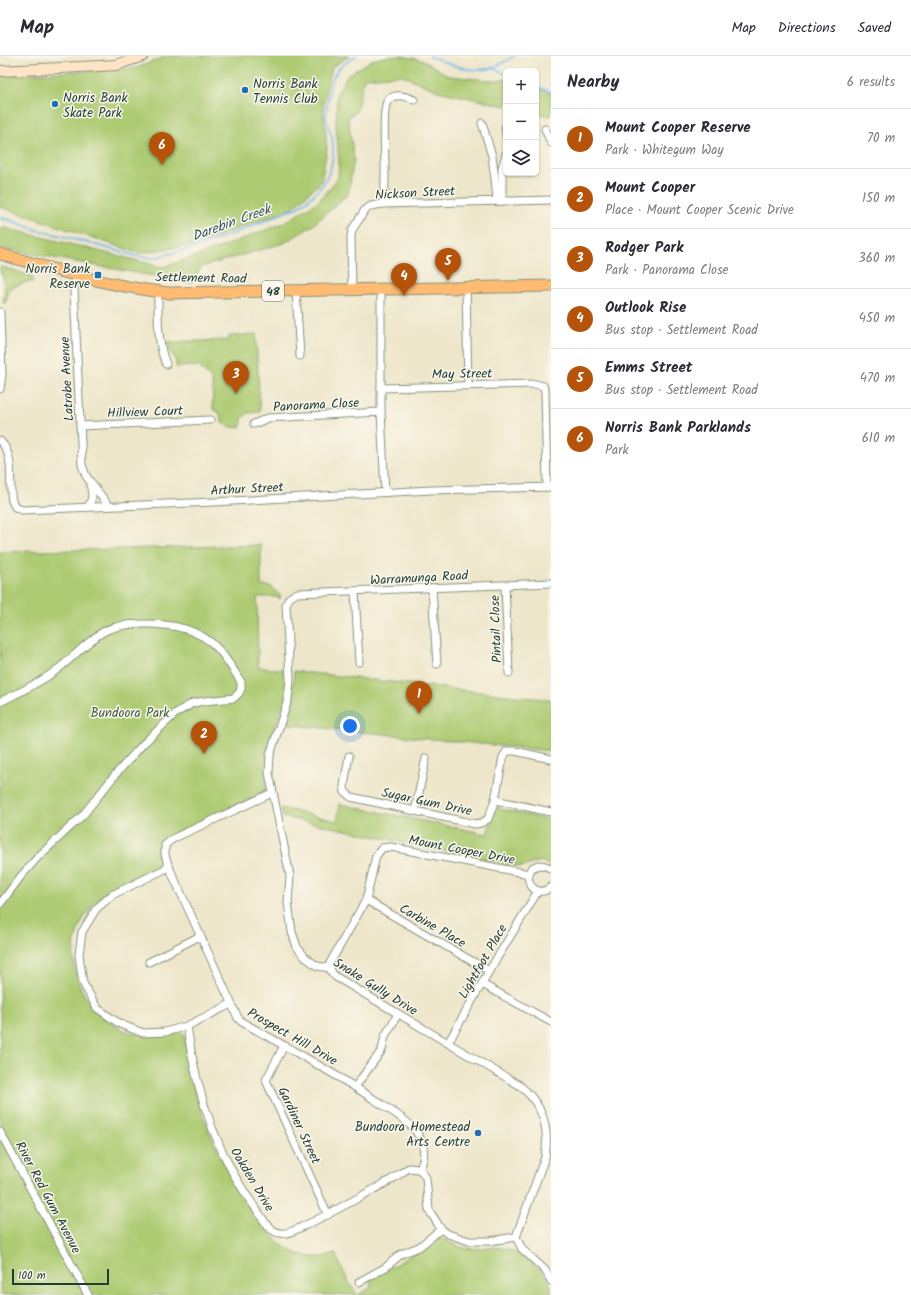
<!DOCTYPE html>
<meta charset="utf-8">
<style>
:root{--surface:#fff;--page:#f2f2f3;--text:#2b2b33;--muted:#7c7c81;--line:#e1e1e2;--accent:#b45309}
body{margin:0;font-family:Kalam,sans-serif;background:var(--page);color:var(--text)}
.controls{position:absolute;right:12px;top:12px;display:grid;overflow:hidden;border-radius:6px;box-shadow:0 1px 3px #0004}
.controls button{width:36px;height:36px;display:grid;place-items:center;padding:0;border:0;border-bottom:1px solid var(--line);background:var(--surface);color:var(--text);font:20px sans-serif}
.scale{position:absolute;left:12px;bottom:10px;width:97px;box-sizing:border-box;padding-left:4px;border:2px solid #1f3d34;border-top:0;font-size:11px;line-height:14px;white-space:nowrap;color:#1f3d34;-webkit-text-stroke:3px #fbf7ec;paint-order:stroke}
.you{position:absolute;left:350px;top:670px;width:14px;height:14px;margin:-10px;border:3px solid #fff;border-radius:50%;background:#1a73e8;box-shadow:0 0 0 6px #1a73e833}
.badge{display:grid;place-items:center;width:26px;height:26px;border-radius:50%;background:var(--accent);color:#fff;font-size:13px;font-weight:700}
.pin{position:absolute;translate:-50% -33px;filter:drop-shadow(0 1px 2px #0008)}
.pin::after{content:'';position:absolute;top:21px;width:14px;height:12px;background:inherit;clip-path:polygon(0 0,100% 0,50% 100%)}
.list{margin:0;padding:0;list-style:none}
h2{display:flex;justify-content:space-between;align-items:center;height:52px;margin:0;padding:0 16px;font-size:17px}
h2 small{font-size:13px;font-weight:400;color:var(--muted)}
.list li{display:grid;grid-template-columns:26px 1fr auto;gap:12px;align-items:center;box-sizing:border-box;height:60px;padding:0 16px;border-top:1px solid var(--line)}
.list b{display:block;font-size:15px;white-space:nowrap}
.list p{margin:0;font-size:13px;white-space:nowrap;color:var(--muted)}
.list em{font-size:13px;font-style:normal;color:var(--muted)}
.icon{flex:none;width:22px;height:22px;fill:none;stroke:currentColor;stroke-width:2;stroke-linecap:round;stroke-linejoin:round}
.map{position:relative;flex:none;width:551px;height:1239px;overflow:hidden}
header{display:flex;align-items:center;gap:24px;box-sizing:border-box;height:56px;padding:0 20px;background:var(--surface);border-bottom:1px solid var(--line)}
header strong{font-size:19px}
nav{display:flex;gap:22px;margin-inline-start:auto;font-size:14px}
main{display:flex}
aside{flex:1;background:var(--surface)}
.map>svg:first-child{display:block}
.green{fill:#adcb72;stroke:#668453}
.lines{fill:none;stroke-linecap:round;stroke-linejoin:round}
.stream{stroke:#76b7ea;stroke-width:2}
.street-casing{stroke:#86927f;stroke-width:9}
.secondary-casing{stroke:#86927f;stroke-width:12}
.primary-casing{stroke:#86927f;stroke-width:13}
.street{stroke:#fff;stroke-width:7}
.secondary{stroke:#ffe4c6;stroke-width:10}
.primary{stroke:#febb71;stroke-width:11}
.poi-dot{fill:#1f6fb2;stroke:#fbf7ec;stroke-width:1.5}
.labels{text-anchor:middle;stroke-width:3;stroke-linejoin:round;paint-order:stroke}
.shield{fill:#fbf7ec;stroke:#61756b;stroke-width:1}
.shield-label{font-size:12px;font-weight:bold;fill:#1f3d34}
.poi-label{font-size:13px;fill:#1f3d34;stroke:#fbf7ec;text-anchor:start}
.street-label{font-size:13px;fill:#1f3d34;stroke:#fbf7ec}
.park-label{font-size:13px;fill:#426044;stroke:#fbf7ec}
.water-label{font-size:14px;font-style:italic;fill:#355c62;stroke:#fbf7ec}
</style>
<header>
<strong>Map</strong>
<nav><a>Map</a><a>Directions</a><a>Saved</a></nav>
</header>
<main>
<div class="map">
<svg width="551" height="1239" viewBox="0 0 551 1239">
<rect width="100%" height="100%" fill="#fbf7ec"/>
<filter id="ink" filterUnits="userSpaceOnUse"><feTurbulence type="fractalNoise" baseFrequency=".025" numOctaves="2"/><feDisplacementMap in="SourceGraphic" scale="8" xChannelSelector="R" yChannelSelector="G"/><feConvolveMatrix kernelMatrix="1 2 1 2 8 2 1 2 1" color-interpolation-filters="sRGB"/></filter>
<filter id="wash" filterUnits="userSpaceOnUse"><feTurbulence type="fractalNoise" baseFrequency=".012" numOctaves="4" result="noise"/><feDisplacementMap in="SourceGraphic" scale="16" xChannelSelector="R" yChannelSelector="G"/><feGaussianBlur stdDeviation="0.9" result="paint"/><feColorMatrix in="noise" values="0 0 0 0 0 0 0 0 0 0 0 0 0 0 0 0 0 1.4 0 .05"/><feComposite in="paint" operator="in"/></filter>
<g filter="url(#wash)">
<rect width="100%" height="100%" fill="#eee6ca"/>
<!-- green -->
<g class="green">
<polygon points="167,0 349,0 332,11 323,49 327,93 321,126 291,153 193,189 138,197 4,152 0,152 0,20 137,12"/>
<polygon points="389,0 403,0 424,5 449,20 496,25 506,23 506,50 438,35 402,19 364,22 356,56 348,61 354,104 348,138 312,170 284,187 201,211 192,227 0,192 0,173 5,172 163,211 211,195 284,167 319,145 338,122 339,105 336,71 337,37 348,19 372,4"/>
<polygon points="536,32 551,37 551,60 536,57"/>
<path d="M0 210 32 220 33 226H27L9 233 6 247H3C5 237 7 225 0 217Z"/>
<path d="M256 278 260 356 248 357 242 363 241 371H231L222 367C222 360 220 356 213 353L212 324 198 310 176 311C178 300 167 296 167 286L229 284V280Z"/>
<path d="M261 489V530C274 530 271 531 280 539V543L277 541H257L258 611 287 614V635L284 648 269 686 266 699 265 719 266 732 264 736 255 741 168 781 160 787 159 796 163 808 159 812C137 821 112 829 95 847 39 908 102 1000 180 976L184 978C187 998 191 1018 196 1038 210 1084 233 1129 263 1167 270 1176 276 1186 286 1192 293 1196 303 1200 311 1201 319 1202 328 1200 335 1197L347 1223 357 1239H0V496Z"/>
<path d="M294 615 551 644V695L283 668C290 649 293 635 294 615Z"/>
<polygon points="340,748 487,778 496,752 551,764 551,810 541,805 529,809 521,811 283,761 281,752 337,765"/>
<path d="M439 1183C447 1183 455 1190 464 1192 477 1194 489 1190 501 1192 518 1193 546 1214 551 1230 551 1232 551 1236 551 1239H358L372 1231 370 1227 371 1223Z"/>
</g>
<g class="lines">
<!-- stream -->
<g class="stream">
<path d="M430 0C449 8 471 18 492 12 499 10 508 4 514 0"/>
<polyline points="493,12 506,18"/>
<polyline points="536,30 551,36"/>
<path d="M0 162 10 164 37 174 70 182 137 200 153 202 193 192 235 177 298 151C325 134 337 112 332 81 330 74 326 67 326 60 326 51 330 26 335 18 339 10 349 4 356 0"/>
</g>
</g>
</g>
<g filter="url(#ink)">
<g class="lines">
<!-- street casing -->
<g class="street-casing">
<g id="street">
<polyline points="482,67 492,100 495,123 497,145"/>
<polyline points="505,72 506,79"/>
<polyline points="545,73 551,87"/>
<polyline points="502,145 502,112 506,98"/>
<path d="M383 148C385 139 385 129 385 120 386 107 381 52 388 44 395 37 407 40 414 44"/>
<polyline points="77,219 74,234 82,409 86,420 109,450"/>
<polyline points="466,232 468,329"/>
<polyline points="381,233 381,356 385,436"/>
<polyline points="352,234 351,181 352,174 365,154 371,150 383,148 551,144"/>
<polyline points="296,235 300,300"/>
<path d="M158 236C158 259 157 287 166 308"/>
<polyline points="0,256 2,319 0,333"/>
<polyline points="543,330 545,335 547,431"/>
<polyline points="381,332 535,328 543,330"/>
<polyline points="254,368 268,362 381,356"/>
<polyline points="80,370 210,364"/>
<path d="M0 385C16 400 8 426 12 445L15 451 22 454 214 446 431 434 551 431"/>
<path d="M88 451C93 443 93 437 90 429"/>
<polyline points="505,529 509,617"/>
<polyline points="432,533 437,608"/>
<polyline points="355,536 359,606"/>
<path d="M0 646C20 636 40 627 58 613 73 602 86 586 103 576 115 569 130 568 144 568 171 568 200 572 219 594 226 602 232 612 238 621L241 626V633L239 637 234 642 204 645 193 647 176 657 143 688 115 719 83 759 38 801 21 820 0 848"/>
<polyline points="349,700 344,730 345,736 351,741 475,768 481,767 488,763 495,744 551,756"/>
<path d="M272 737 174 782 165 789V799L169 811 238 962 242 966C288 992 335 1017 378 1046 391 1055 405 1062 415 1074 424 1086 427 1100 419 1113"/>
<polyline points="495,744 503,701 507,695 515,695 551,703"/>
<polyline points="415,755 426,702"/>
<polyline points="169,811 112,839 96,853 82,876 79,899 83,927 97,952 120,968 143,977 165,976 187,970 231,948"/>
<path d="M551 813C547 810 544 809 539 809 518 813 532 847 551 831"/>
<path d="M529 818 391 791 382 792 376 800 366 844 330 907C329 913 331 917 336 921L519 1029C542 1047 550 1072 545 1101L516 1181 522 1193 545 1214 551 1225"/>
<polyline points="366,844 489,915"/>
<polyline points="149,906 200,880"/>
<polyline points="330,912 317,910 305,901 297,891 292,876 288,846 290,820 269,717 270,699 288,644 290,623 286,549 289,542 297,537 551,527"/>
<polyline points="482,928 551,966"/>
<path d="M187 970C196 1037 218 1103 259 1157 264 1165 270 1176 280 1177 289 1179 299 1172 306 1169 334 1156 361 1140 389 1125 396 1121 402 1116 409 1112L419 1113"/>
<polyline points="448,987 489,915 538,835"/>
<polyline points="284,990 266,1024 269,1031 328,1159"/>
<polyline points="355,1031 382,994 385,980 398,958"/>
<polyline points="0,1076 88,1239"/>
<polyline points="419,1113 423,1117 426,1122 429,1154 441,1173 448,1178 469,1185 490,1185 516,1181"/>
<polyline points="359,1226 386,1211 401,1198 419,1191 441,1173"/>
</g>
</g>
<!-- secondary casing -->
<g class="secondary-casing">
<polyline id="secondary" points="0,15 99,10 116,9 143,0"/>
</g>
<!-- primary casing -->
<g class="primary-casing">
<path id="primary" d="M0 198C55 214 113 231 169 237L551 230"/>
</g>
<!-- street -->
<use href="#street" class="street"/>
<!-- secondary -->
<use href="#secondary" class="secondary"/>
<!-- primary -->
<use href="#primary" class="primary"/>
</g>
</g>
<!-- markers -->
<g class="poi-dot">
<circle cx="245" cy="34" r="4"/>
<circle cx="55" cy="48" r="4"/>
<rect x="94" y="215" width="8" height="8" rx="2"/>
<circle cx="478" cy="1077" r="4"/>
</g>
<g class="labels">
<!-- shield labels -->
<rect class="shield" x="262" y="225" width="22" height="20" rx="3"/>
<g class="shield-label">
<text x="273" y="239">48</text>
</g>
<!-- poi labels -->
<g class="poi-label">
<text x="253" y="32">Norris Bank<tspan x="253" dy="15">Tennis Club</tspan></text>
<text x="63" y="46">Norris Bank<tspan x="63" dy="15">Skate Park</tspan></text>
<text x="90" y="217" text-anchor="end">Norris Bank<tspan x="90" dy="15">Reserve</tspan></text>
<text x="470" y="1075" text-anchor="end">Bundoora Homestead<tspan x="470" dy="15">Arts Centre</tspan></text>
</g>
<!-- street labels -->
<g class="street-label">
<text transform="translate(415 136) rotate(-3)" y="5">Nickson Street</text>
<text transform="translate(201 221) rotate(1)" y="5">Settlement Road</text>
<text transform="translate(462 317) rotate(-1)" y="5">May Street</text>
<text transform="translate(66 323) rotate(-93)" y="5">Latrobe Avenue</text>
<text transform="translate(316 348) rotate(-3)" y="5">Panorama Close</text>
<text transform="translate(145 355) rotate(-2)" y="5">Hillview Court</text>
<text transform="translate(247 432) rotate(-3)" y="5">Arthur Street</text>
<text transform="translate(419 521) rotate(-3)" y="5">Warramunga Road</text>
<text transform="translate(495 573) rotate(-92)" y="5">Pintail Close</text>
<text transform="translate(427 745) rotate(12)" y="5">Sugar Gum Drive</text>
<text transform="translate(462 793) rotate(11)" y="5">Mount Cooper Drive</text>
<text transform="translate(433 869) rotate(30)" y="5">Carbine Place</text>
<text transform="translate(482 905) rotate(-60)" y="5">Lightfoot Place</text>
<text transform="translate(376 930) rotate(32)" y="5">Snake Gully Drive</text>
<text transform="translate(293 980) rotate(30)" y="5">Prospect Hill Drive</text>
<text transform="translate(300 1069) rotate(65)" y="5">Gardiner Street</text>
<text transform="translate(253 1123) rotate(59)" y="5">Oakden Drive</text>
<text transform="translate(49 1141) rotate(62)" y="5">River Red Gum Avenue</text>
</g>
<!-- park labels -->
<g class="park-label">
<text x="130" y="661">Bundoora Park</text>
</g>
<!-- water labels -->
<g class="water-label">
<text transform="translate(231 166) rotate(-20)" y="5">Darebin Creek</text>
</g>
</g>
</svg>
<div class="controls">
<button>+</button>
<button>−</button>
<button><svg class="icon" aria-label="layers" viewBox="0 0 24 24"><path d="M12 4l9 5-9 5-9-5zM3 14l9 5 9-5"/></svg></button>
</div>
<div class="scale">100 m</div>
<div class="you"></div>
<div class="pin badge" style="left:419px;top:658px">1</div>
<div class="pin badge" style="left:204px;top:698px">2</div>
<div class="pin badge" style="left:236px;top:338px">3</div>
<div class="pin badge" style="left:404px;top:240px">4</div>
<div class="pin badge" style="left:448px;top:225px">5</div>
<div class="pin badge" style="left:162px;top:109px">6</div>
</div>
<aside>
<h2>Nearby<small>6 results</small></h2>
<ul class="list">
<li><span class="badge">1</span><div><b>Mount Cooper Reserve</b><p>Park · Whitegum Way</p></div><em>70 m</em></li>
<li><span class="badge">2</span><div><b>Mount Cooper</b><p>Place · Mount Cooper Scenic Drive</p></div><em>150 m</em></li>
<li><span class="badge">3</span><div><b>Rodger Park</b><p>Park · Panorama Close</p></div><em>360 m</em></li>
<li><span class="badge">4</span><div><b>Outlook Rise</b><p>Bus stop · Settlement Road</p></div><em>450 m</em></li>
<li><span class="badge">5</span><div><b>Emms Street</b><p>Bus stop · Settlement Road</p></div><em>470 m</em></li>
<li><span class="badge">6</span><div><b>Norris Bank Parklands</b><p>Park</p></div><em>610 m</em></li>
</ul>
</aside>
</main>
